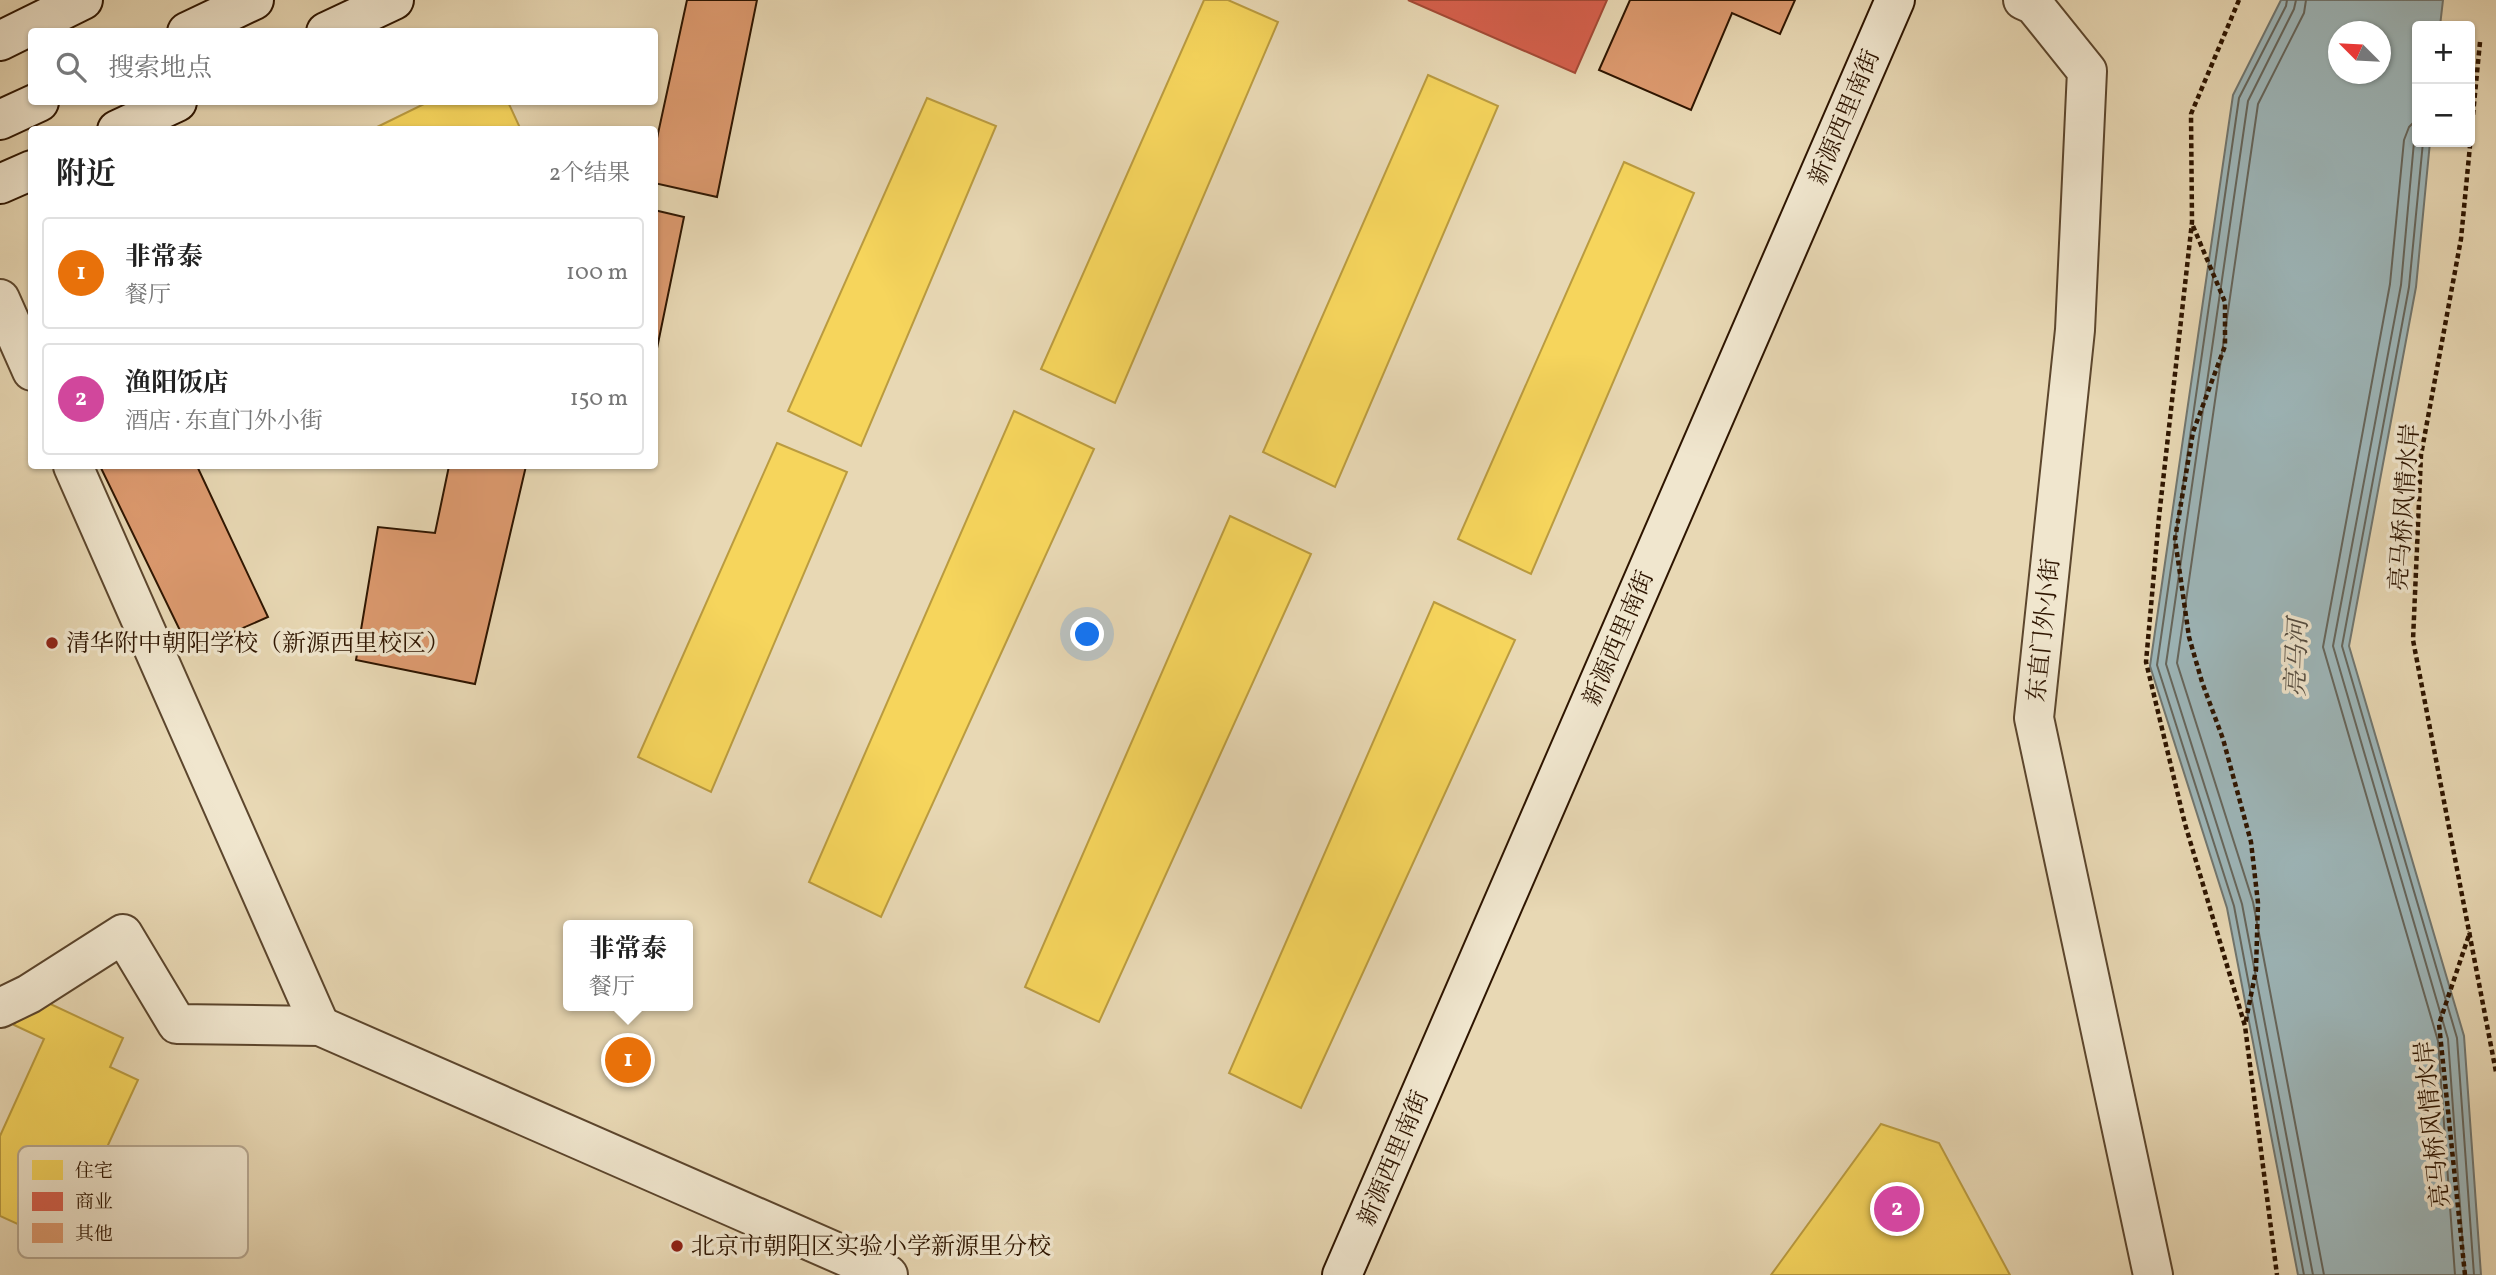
<!DOCTYPE html>
<html lang="zh">
<meta charset="utf-8">
<style>
:root{--surface:#fff;--page:#f2f2f2;--text:#222;--muted:#767676;--line:#e0e0e0;--accent:#d93025}
body{margin:0;font-family:Vollkorn,"Noto Serif SC",serif;background:var(--page);color:var(--text)}
.controls{position:absolute;right:21px;top:21px;display:grid;overflow:hidden;border-radius:7px;box-shadow:0 2px 5px #0004}
.controls button{width:63px;height:63px;display:grid;place-items:center;padding:0;border:0;border-bottom:2px solid var(--line);background:var(--surface);color:var(--text);font:35px sans-serif}
.compass{position:absolute;left:2328px;top:21px;width:63px;height:63px;border-radius:50%;background:var(--surface);box-shadow:0 2px 5px #0004;rotate:294deg}
.you{position:absolute;left:1088px;top:635px;width:24px;height:24px;margin:-18px;border:5px solid #fff;border-radius:50%;background:#1a73e8;box-shadow:0 0 0 10px #1a73e833}
.badge{display:grid;place-items:center;width:46px;height:46px;border-radius:50%;background:var(--accent);color:#fff;font-size:23px;font-weight:700}
.pin{position:absolute;translate:-50% -50%;border:4px solid #fff;box-shadow:0 2px 7px #0006}
.popup{position:absolute;left:563px;top:920px;width:130px;height:91px;box-sizing:border-box;display:grid;place-content:center;border-radius:7px;background:var(--surface);filter:drop-shadow(0 2px 5px #0005);font-size:23px;white-space:nowrap;color:var(--muted)}
.popup b{font-size:26px;color:var(--text)}
.popup::after{content:'';position:absolute;left:50%;top:100%;margin-left:-14px;border:14px solid transparent;border-top-color:var(--surface)}
.list{margin:0;padding:0;list-style:none}
h2{display:flex;justify-content:space-between;align-items:center;height:91px;margin:0;padding:0 28px;font-size:30px}
h2 small{font-size:23px;font-weight:400;color:var(--muted)}
.list li{display:grid;grid-template-columns:46px 1fr auto;gap:21px;align-items:center;box-sizing:border-box;height:112px;margin:0 14px 14px;padding:0 14px;border:2px solid var(--line);border-radius:7px}
.list b{display:block;font-size:26px;white-space:nowrap}
.list p{margin:0;font-size:23px;white-space:nowrap;color:var(--muted)}
.list em{font-size:23px;font-style:normal;color:var(--muted)}
.icon{flex:none;width:38px;height:38px;fill:none;stroke:currentColor;stroke-width:2;stroke-linecap:round;stroke-linejoin:round}
.map{position:relative;flex:none;width:2496px;height:1275px;overflow:hidden}
.search{position:absolute;background:var(--surface);box-shadow:0 2px 5px #0004;left:28px;top:28px;width:630px;height:77px;display:flex;align-items:center;gap:18px;box-sizing:border-box;padding:0 24px;border-radius:7px;color:var(--muted);font-size:26px}
.panel{position:absolute;background:var(--surface);box-shadow:0 2px 5px #0004;left:28px;top:126px;width:630px;height:343px;border-radius:7px}
.map>svg:first-child{display:block}
.water{fill:#9db6b9;stroke:#71766f;stroke-width:2;fill-rule:evenodd}
.homes{fill:#f6d55c;stroke:#ba9b40;stroke-width:2}
.shops{fill:#d6604d;stroke:#a44a36;stroke-width:2}
.lines{fill:none;stroke-linecap:round;stroke-linejoin:round}
.shore{stroke:#66665c;stroke-width:2}
.building{fill:#dd9a6f;stroke:#2e1500;stroke-width:2}
.street-casing{stroke:#5c462d;stroke-width:42}
.secondary-casing{stroke:#2e1500;stroke-width:42}
.path{stroke:#2e1500;stroke-width:4.5;stroke-dasharray:5 3.5;stroke-linecap:butt}
.street{stroke:#f0e6ce;stroke-width:38}
.secondary{stroke:#f0e6ce;stroke-width:38}
.poi-dot{fill:#8f2418;stroke:#f0e6ce;stroke-width:2.5}
.labels{text-anchor:middle;stroke-width:7;stroke-linejoin:round;paint-order:stroke}
.street-label{font-size:24px;fill:#2e1500;stroke:#f0e6ce}
.poi-label{font-size:24px;fill:#2e1500;stroke:#f0e6ce;text-anchor:start}
.water-label{font-size:26px;font-style:italic;fill:#554d41;stroke:#f0e6ce}
.key{fill:#f0e6ce;stroke:#b6a790;stroke-width:2}
.key-label{font-size:19px;fill:#2e1500}
</style>
<div class="map">
<svg width="2496" height="1275" viewBox="0 0 2496 1275">
<rect width="100%" height="100%" fill="#e8d8b4"/>
<filter id="stains"><feTurbulence type="fractalNoise" baseFrequency=".00286" numOctaves="4"/><feColorMatrix values="0 0 0 0 .2 0 0 0 0 .09 0 0 0 0 .02 0 0 0 .5 -.17"/></filter>
<radialGradient id="worn" r=".72"><stop offset=".6" stop-color="#630" stop-opacity="0"/><stop offset="1" stop-color="#630" stop-opacity=".3"/></radialGradient>
<!-- water -->
<path class="water" d="M2281 0H2443L2440 26H2417V142H2430L2416 287 2349 646 2464 1036 2481 1275H2298L2227 908 2150 666 2233 95ZM2338 32H2380V74H2338Z"/>
<!-- homes -->
<g class="homes">
<polygon points="1204,0 1228,0 1278,22 1115,403 1041,369"/>
<polygon points="1428,75 1498,106 1335,487 1263,452"/>
<polygon points="927,98 996,126 861,446 788,411"/>
<polygon points="428,102 508,102 521,130 371,130"/>
<polygon points="1624,162 1694,193 1531,574 1458,539"/>
<polygon points="1014,411 1094,449 881,917 809,882"/>
<polygon points="777,443 847,472 711,792 638,757"/>
<polygon points="1230,516 1311,554 1099,1022 1025,987"/>
<polygon points="1434,602 1515,640 1301,1108 1229,1073"/>
<polygon points="29,994 123,1038 110,1067 138,1080 73,1221 45,1208 35,1232 0,1216 0,1136 44,1039 14,1025"/>
<polygon points="1881,1124 1939,1143 2010,1275 1771,1275"/>
</g>
<!-- shops -->
<polygon class="shops" points="1408,0 1607,0 1575,73"/>
<g class="lines">
<!-- shore -->
<g class="shore">
<polyline points="2287,0 2286,6 2239,98 2157,665 2234,906 2304,1275"/>
<polyline points="2296,0 2294,9 2248,101 2166,664 2242,904 2313,1275"/>
<polyline points="2306,0 2304,13 2258,104 2177,663 2253,902 2324,1275"/>
<polyline points="2417,119 2409,127 2404,140 2390,284 2323,647 2438,1041 2455,1275"/>
<polyline points="2417,133 2414,142 2401,285 2333,646 2448,1039 2465,1275"/>
<polyline points="2423,142 2409,287 2342,646 2457,1038 2474,1275"/>
</g>
</g>
<!-- building -->
<g class="building">
<polygon points="687,0 757,0 717,197 654,183 654,152"/>
<polygon points="1630,0 1795,0 1780,34 1732,13 1691,110 1599,70"/>
<polygon points="654,210 684,217 654,363"/>
<polygon points="100,466 197,466 268,617 190,651"/>
<polygon points="449,466 526,466 475,684 356,660 378,527 435,533"/>
</g>
<g class="lines">
<!-- street casing -->
<g class="street-casing">
<g id="street">
<polyline points="2023,0 2034,5 2087,71 2075,330 2034,718 2153,1275"/>
<polyline points="0,299 32,371"/>
<polyline points="73,466 320,1026"/>
<polyline points="0,1008 29,994 123,934 177,1024 320,1026 888,1275"/>
</g>
</g>
<!-- secondary casing -->
<g class="secondary-casing">
<g id="secondary">
<polyline points="187,32 254,0"/>
<polyline points="326,32 394,0"/>
<polyline points="0,41 83,0"/>
<polyline points="0,120 39,102"/>
<polyline points="117,130 177,102"/>
<polyline points="0,184 32,170"/>
<polyline points="1342,1275 1895,0"/>
</g>
</g>
<!-- path -->
<g class="path">
<polyline points="2239,0 2191,114 2192,222 2159,517 2146,662 2185,824 2245,1026 2277,1275"/>
<polyline points="2480,42 2461,239 2421,455 2413,640 2496,1072"/>
<polyline points="2193,226 2225,302 2225,346 2193,432 2175,539 2189,637 2202,682 2223,739 2251,842 2258,903 2256,970 2245,1025"/>
<polyline points="2465,1275 2439,1024 2470,932"/>
</g>
<!-- street -->
<use href="#street" class="street"/>
<!-- secondary -->
<use href="#secondary" class="secondary"/>
</g>
<!-- markers -->
<g class="poi-dot">
<circle cx="52" cy="643" r="7"/>
<circle cx="677" cy="1246" r="7"/>
</g>
<g class="labels">
<!-- street labels -->
<g class="street-label">
<text transform="translate(1844 117) rotate(-67)" y="8">新源西里南街</text>
<text transform="translate(2404 507) rotate(-86)" y="8">亮马桥风情水岸</text>
<text transform="translate(2043 630) rotate(-84)" y="8">东直门外小街</text>
<text transform="translate(1618 638) rotate(-67)" y="8">新源西里南街</text>
<text transform="translate(2432 1124) rotate(-96)" y="8">亮马桥风情水岸</text>
<text transform="translate(1393 1158) rotate(-67)" y="8">新源西里南街</text>
</g>
<!-- poi labels -->
<g class="poi-label">
<text x="66" y="651">清华附中朝阳学校（新源西里校区）</text>
<text x="691" y="1254">北京市朝阳区实验小学新源里分校</text>
</g>
<!-- water labels -->
<g class="water-label">
<text transform="translate(2296 658) rotate(-88)" y="9">亮马河</text>
</g>
</g>
<!-- legend -->
<rect x="18" y="1146" width="230" height="112" rx="10" class="key"/>
<rect x="32" y="1160" width="31" height="20" fill="#f6d55c"/>
<rect x="32" y="1192" width="31" height="19" fill="#d6604d"/>
<rect x="32" y="1223" width="31" height="20" fill="#dd9a6f"/>
<g class="key-label">
<text x="75" y="1177">住宅</text>
<text x="75" y="1208">商业</text>
<text x="75" y="1240">其他</text>
</g>
<rect width="100%" height="100%" filter="url(#stains)"/>
<rect width="100%" height="100%" fill="url(#worn)"/>
</svg>
<div class="controls">
<button>+</button>
<button>−</button>
</div>
<svg class="compass" viewBox="-18 -18 36 36"><path d="M0-13l5 13h-10z" fill="#e53935"/><path d="M0 13l5-13h-10z" fill="#767676"/></svg>
<div class="you"></div>
<div class="pin badge" style="left:628px;top:1060px;background:#e8710a">1</div>
<div class="popup"><b>非常泰</b>餐厅</div>
<div class="pin badge" style="left:1897px;top:1209px;background:#d1479c">2</div>
<div class="search"><svg class="icon" aria-label="search" viewBox="0 0 24 24"><circle cx="10" cy="10" r="6"/><path d="M15 15l6 6"/></svg>搜索地点</div>
<section class="panel">
<h2>附近<small>2个结果</small></h2>
<ul class="list">
<li><span class="badge" style="background:#e8710a">1</span><div><b>非常泰</b><p>餐厅</p></div><em>100 m</em></li>
<li><span class="badge" style="background:#d1479c">2</span><div><b>渔阳饭店</b><p>酒店 · 东直门外小街</p></div><em>150 m</em></li>
</ul>
</section>
</div>
